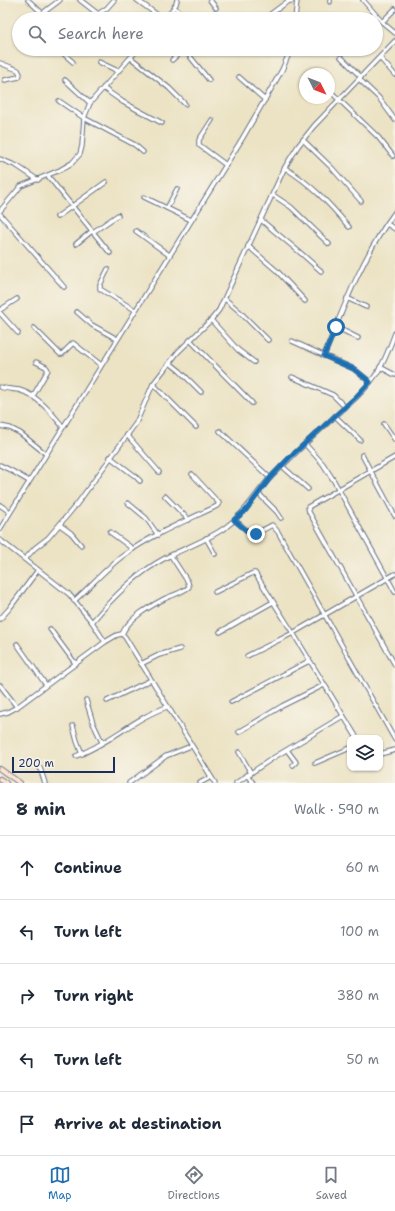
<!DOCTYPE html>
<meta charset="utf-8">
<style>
:root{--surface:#fff;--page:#f2f2f3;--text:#1f2937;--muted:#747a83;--line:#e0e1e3;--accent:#1f6fb2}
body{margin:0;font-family:"Shantell Sans",sans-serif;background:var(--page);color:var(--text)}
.controls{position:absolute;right:12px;bottom:12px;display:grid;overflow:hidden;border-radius:8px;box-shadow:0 1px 3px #0004}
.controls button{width:36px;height:36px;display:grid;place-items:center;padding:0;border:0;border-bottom:1px solid var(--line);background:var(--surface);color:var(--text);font:20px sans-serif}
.compass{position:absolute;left:299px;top:68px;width:36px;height:36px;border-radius:50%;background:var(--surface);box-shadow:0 1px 3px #0004;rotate:132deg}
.scale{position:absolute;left:12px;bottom:10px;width:103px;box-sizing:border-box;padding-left:4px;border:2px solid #1b2f5e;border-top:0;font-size:11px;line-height:14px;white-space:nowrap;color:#1b2f5e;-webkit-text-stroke:3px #f7f3e8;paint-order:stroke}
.stop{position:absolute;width:12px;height:12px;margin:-9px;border:3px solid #1f6fb2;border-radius:50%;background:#fff}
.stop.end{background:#1f6fb2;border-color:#fff;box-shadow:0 1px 4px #0008}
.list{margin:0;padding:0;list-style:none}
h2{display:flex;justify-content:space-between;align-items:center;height:52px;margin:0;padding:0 16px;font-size:17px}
h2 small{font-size:13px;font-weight:400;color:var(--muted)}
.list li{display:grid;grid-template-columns:26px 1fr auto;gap:12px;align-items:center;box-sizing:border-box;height:64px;padding:0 16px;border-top:1px solid var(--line)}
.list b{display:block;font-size:15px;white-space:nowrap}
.list em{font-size:13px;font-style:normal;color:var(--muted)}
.icon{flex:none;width:22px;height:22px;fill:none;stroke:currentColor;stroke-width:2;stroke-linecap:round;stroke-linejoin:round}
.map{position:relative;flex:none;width:395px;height:783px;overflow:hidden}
.search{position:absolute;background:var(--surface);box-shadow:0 1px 3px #0004;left:12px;right:12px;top:12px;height:44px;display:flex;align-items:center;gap:10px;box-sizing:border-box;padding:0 14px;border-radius:22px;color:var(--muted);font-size:15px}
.sheet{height:372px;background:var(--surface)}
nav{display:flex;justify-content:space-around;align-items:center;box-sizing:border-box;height:56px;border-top:1px solid var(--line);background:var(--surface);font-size:11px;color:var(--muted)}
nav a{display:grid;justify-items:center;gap:2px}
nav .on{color:var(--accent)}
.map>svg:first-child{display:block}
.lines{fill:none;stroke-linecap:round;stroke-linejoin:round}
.minor-casing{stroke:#646e82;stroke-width:5.5}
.secondary-casing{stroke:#646e82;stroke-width:6}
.minor{stroke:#fff;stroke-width:3.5}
.secondary{stroke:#fde4d1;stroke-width:4.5}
.route{stroke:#1f6fb2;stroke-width:5}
</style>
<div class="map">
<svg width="395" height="783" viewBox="0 0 395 783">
<rect width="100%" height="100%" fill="#f7f3e8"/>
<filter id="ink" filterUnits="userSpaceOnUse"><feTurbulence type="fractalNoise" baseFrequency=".025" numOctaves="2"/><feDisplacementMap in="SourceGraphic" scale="8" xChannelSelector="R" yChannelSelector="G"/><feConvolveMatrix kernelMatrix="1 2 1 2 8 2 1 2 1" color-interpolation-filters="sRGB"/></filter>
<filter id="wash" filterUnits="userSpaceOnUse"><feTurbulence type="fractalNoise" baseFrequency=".012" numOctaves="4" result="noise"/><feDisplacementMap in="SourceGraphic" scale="16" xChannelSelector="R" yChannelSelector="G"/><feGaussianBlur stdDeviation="0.9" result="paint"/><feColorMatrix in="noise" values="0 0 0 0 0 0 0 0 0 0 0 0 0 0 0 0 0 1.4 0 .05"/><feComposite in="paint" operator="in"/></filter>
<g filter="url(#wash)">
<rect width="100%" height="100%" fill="#ece3c4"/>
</g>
<g filter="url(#ink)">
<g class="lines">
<!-- minor casing -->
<g class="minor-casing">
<g id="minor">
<polyline points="28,0 42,13"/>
<polyline points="80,0 98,14 107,8 114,0"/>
<polyline points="137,0 163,19"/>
<polyline points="210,0 216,8"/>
<polyline points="363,0 382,22 395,33"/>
<polyline points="330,2 330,0"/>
<polyline points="174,7 188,19"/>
<polyline points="43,13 51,19"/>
<polyline points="35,19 60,0"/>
<polyline points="166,19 176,4 177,0"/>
<polyline points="264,19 287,2 294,0"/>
<polyline points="295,19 297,0"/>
<polyline points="382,22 395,9"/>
<polyline points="58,49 73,62"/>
<polyline points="184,49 209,80"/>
<polyline points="341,57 361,77"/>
<polyline points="131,58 169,88 185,104"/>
<polyline points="380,58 395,75"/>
<polyline points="172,60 184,49"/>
<polyline points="99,62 118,71"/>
<polyline points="0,63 18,70 20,74 19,77 5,80"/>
<polyline points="239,77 265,100"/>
<polyline points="359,79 379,98 395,120"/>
<polyline points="65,80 90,103"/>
<polyline points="103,88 123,102 162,123"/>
<polyline points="329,90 378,137 393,156"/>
<polyline points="59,101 84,118 135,145 143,152"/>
<polyline points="212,120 199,140 199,145 226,165"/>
<polyline points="303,140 332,168 361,201"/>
<polyline points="0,159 17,166 38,180"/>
<path d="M285 168C311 184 329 203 349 227"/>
<polyline points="48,176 93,232 118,215"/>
<polyline points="273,195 291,207 329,244"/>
<polyline points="144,197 191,220"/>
<polyline points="167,208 177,189"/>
<polyline points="0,211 21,186 60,170 72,163 80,154 82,146 84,118 90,103 138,49"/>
<polyline points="0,214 64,287"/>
<polyline points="57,217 106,182"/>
<polyline points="261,220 303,255 321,271"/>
<polyline points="387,224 395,229"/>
<polyline points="136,231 169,255"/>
<polyline points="93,232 110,253"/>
<polyline points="76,244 92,231"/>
<polyline points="248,246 277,271 305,301"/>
<polyline points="108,269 100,285 100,289 135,310"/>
<polyline points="347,298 366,307"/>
<polyline points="225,299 239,311 268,340"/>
<polyline points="0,310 17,299"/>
<polyline points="77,312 92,325 117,339"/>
<polyline points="0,313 18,333"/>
<polyline points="211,320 238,350 254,362"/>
<polyline points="336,327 358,338"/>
<polyline points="34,328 60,354 62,354 73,343 101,365"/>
<polyline points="190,340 252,403"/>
<polyline points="292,341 354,369 370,382"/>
<path d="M324 356C344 306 363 255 395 212"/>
<polyline points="170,363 180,371 201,392"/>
<polyline points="380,367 395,375"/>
<polyline points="292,377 333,395 345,407"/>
<polyline points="153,384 196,427"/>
<path d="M0 387C6 389 13 389 19 390 37 395 52 413 63 427"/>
<polyline points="33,396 48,370 46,367 36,362"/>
<polyline points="335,416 360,440"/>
<polyline points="384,424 395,440"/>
<polyline points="0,426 10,428 20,433 46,454"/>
<polyline points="220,431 270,478"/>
<polyline points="127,435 159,472"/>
<polyline points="305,444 323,464 334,481 395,592"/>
<polyline points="362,455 395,516"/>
<polyline points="110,457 135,476 140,481"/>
<polyline points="395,457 308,507 309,512 395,665"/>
<polyline points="0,465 10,470 29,481"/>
<polyline points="282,466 308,489"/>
<polyline points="258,493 277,512 281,518"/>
<polyline points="165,496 189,520"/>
<polyline points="128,503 146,518 158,535"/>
<polyline points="0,505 10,512"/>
<path d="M235 520C253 536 251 537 272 525L278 532 395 740"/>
<polyline points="60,525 71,533 81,545"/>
<polyline points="0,529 242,139 282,70 291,49"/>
<polyline points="110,532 133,549"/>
<polyline points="206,538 215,554"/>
<polyline points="0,540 69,594 92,622 105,642"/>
<polyline points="25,559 35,548 48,538 77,504 136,423 153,384 178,352 211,320 219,310 285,167 298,146 314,126 395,41"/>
<polyline points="215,592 253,573 255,573 293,633 247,656"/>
<path d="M74 601C91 586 106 568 124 555 153 534 186 521 217 506L219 503 216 500 192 474"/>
<polyline points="0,619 9,609 38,570"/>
<path d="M92 622C114 596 137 573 167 557 187 547 208 540 226 527 246 513 256 492 273 475 292 456 312 437 332 419 347 406 363 393 375 376 384 364 390 347 395 333"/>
<polyline points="50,629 75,663"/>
<polyline points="220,632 273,602"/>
<polyline points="122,634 125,637 215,783"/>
<path d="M122 634C129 618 149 607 164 599 172 595 182 593 189 587L188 582 171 556"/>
<polyline points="17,644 46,685"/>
<polyline points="141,664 159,655 180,649"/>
<polyline points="0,685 17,707"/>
<polyline points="86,700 93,723 102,742"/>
<polyline points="107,701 151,680"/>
<polyline points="231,702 309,661"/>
<polyline points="0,714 8,712 17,707 105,642 117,635 122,634"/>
<polyline points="73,726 77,741 82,754"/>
<polyline points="239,732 282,706 324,685"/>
<polyline points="357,738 293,633 395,574"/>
<polyline points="287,750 296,762 293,765"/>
<polyline points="239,752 251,773"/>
<polyline points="380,754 395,750"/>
<path d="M76 756C109 744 134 718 167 707"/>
<polyline points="315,763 350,748"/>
<polyline points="40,768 45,783"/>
<polyline points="247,775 253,783"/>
<polyline points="129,783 166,756 191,746"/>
<polyline points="200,783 211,777"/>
<polyline points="236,783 273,758 343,716"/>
</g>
</g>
<!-- secondary casing -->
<g class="secondary-casing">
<g id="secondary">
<polyline points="0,769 20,783"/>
<polyline points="0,779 6,783"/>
</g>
</g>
<!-- minor -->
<use href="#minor" class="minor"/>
<!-- secondary -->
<use href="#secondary" class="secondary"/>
</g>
</g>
<g class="lines" filter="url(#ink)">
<!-- route -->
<polyline class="route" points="256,534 251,534 234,520 246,510 270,478 289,458 357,396 370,382 354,369 324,356 336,327"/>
</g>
</svg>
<div class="controls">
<button><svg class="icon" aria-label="layers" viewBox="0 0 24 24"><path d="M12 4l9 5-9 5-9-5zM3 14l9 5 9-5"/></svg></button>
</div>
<svg class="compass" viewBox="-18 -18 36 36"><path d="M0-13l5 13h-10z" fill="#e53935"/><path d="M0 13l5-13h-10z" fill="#747a83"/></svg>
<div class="scale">200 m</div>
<div class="stop" style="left:336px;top:327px"></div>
<div class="stop end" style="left:256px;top:534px"></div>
<div class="search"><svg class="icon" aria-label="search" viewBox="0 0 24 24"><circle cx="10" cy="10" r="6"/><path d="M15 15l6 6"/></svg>Search here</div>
</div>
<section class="sheet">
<h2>8 min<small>Walk · 590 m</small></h2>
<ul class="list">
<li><svg class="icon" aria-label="ahead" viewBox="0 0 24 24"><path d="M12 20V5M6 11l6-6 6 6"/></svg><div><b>Continue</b></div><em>60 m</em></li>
<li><svg class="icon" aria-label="left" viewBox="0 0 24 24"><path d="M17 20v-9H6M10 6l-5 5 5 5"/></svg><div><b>Turn left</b></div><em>100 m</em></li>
<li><svg class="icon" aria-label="right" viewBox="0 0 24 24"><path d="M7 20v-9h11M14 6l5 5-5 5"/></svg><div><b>Turn right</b></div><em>380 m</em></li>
<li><svg class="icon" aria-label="left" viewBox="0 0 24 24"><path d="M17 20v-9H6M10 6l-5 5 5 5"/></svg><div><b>Turn left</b></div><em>50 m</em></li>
<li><svg class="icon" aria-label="arrive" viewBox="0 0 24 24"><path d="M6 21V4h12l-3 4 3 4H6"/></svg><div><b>Arrive at destination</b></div></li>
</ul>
</section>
<nav>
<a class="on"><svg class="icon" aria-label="map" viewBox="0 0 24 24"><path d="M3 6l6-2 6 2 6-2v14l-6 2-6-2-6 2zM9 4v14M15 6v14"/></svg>Map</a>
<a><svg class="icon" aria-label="directions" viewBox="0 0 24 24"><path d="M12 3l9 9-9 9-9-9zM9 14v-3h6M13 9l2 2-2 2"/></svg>Directions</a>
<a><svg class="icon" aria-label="saved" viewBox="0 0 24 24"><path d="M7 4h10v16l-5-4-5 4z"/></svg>Saved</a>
</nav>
